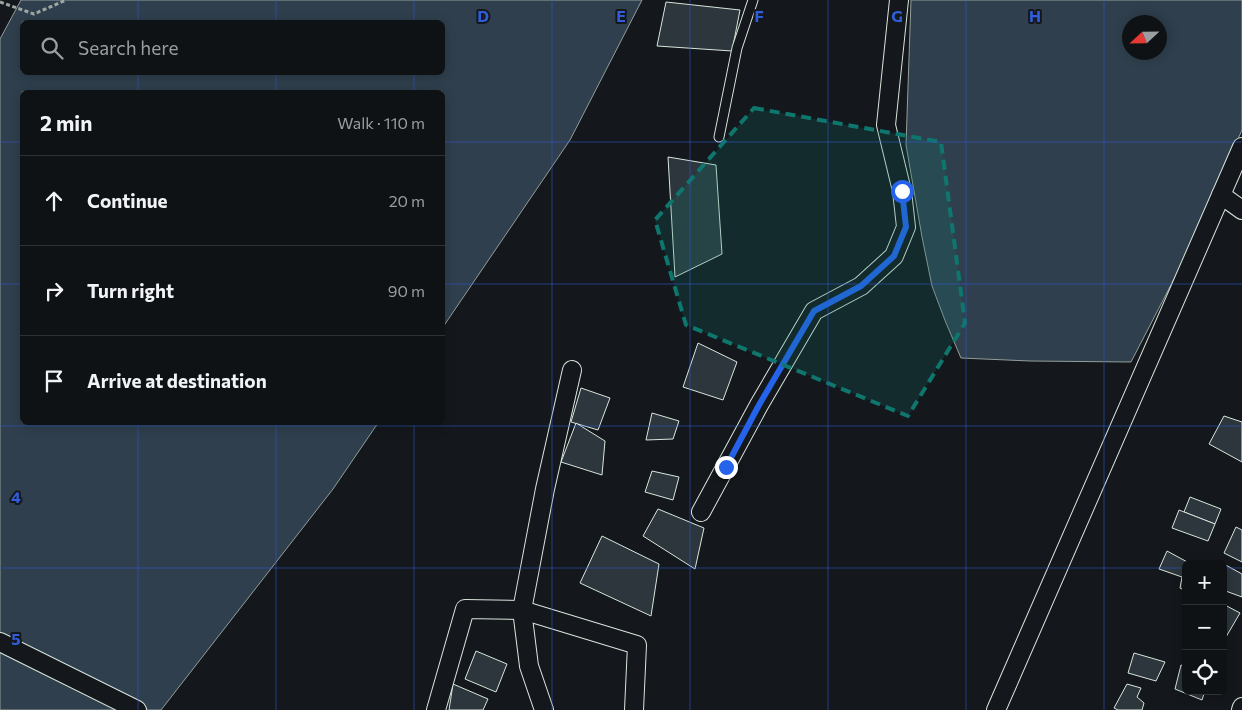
<!DOCTYPE html>
<meta charset="utf-8">
<style>
:root{--surface:#0f1215;--page:#181b1e;--text:#f1f3f6;--muted:#9b9ea0;--line:#2f3234}
body{margin:0;font-family:Commissioner,sans-serif;background:var(--page);color:var(--text)}
.controls{position:absolute;right:15px;bottom:15px;display:grid;overflow:hidden;border-radius:8px;box-shadow:0 2px 12px #0003}
.controls button{width:45px;height:45px;display:grid;place-items:center;padding:0;border:0;border-bottom:1px solid var(--line);background:var(--surface);color:var(--text);font:25px sans-serif}
.compass{position:absolute;left:1122px;top:15px;width:45px;height:45px;border-radius:50%;background:var(--surface);box-shadow:0 2px 12px #0003;rotate:248deg}
.stop{position:absolute;width:15px;height:15px;margin:-11px;border:4px solid #2563eb;border-radius:50%;background:#fff}
.stop.end{background:#2563eb;border-color:#fff;box-shadow:0 1px 5px #0008}
.list{margin:0;padding:0;list-style:none}
h2{display:flex;justify-content:space-between;align-items:center;height:65px;margin:0;padding:0 20px;font-size:21px}
h2 small{font-size:16px;font-weight:400;color:var(--muted)}
.list li{display:grid;grid-template-columns:32px 1fr auto;gap:15px;align-items:center;box-sizing:border-box;height:90px;padding:0 20px;border-top:1px solid var(--line)}
.list b{display:block;font-size:19px;white-space:nowrap}
.list em{font-size:16px;font-style:normal;color:var(--muted)}
.icon{flex:none;width:28px;height:28px;fill:none;stroke:currentColor;stroke-width:2;stroke-linecap:round;stroke-linejoin:round}
.map{position:relative;flex:none;width:1242px;height:710px;overflow:hidden}
.search{position:absolute;background:var(--surface);box-shadow:0 2px 12px #0003;left:20px;top:20px;width:425px;height:55px;display:flex;align-items:center;gap:12px;box-sizing:border-box;padding:0 18px;border-radius:8px;color:var(--muted);font-size:19px}
.panel{position:absolute;background:var(--surface);box-shadow:0 2px 12px #0003;left:20px;top:90px;width:425px;height:335px;border-radius:8px}
.map>svg:first-child{display:block}
.water{fill:#2f3f4d;stroke:#939e99;fill-rule:evenodd}
.building{fill:#2c363c;stroke:#d8e6dc}
.lines{fill:none;stroke-linecap:round;stroke-linejoin:round}
.lane-casing{stroke:#d8e6dc;stroke-width:11}
.street-casing{stroke:#d8e6dc;stroke-width:20}
.path{stroke:#9da8a2;stroke-width:3;stroke-dasharray:4 2.5;stroke-linecap:butt}
.lane{stroke:#14181c;stroke-width:9}
.street{stroke:#14181c;stroke-width:18}
.route{stroke:#2563eb;stroke-width:6}
.marked{fill:#0f766e;fill-opacity:0.2;stroke:#0f766e;stroke-width:4;stroke-dasharray:10 6;stroke-linejoin:round}
.grid{fill:none;stroke:#305dd8;stroke-width:1;stroke-opacity:0.55}
.grid-label{font-size:16px;text-anchor:middle;font-weight:bold;fill:#305dd8;stroke:#14181c;stroke-width:4;stroke-linejoin:round;paint-order:stroke}
</style>
<div class="map">
<svg width="1242" height="710" viewBox="0 0 1242 710">
<rect width="100%" height="100%" fill="#14181c"/>
<!-- water -->
<g class="water">
<path d="M21 0H642L570 140 443 327 442 92H22V422L378 423 333 489 161 710H0V39ZM22 22H442V72H22Z"/>
<path d="M911 0H1242V130L1189 250 1131 362 1030 361 961 358 946 323 932 286 922 237 906 145ZM1130 22H1160V52H1130Z"/>
</g>
<!-- building -->
<g class="building">
<polygon points="666,2 740,10 732,51 657,46"/>
<polygon points="668,157 716,165 722,254 675,277"/>
<polygon points="698,343 737,362 723,400 683,387"/>
<polygon points="581,388 610,398 598,430 571,422"/>
<polygon points="652,413 679,421 673,439 646,440"/>
<polygon points="1224,416 1242,422 1242,462 1209,444"/>
<polygon points="576,423 605,441 602,475 561,462"/>
<polygon points="652,471 679,477 673,500 645,492"/>
<polygon points="1190,497 1221,509 1215,524 1184,512"/>
<polygon points="658,509 704,528 695,569 643,536"/>
<polygon points="1179,510 1215,524 1208,541 1172,528"/>
<polygon points="1236,527 1242,530 1242,562 1224,553"/>
<polygon points="602,536 659,564 651,616 580,583"/>
<polygon points="1167,551 1191,564 1186,564 1186,591 1180,588 1182,577 1159,569"/>
<polygon points="1222,563 1242,574 1242,597 1223,590 1223,564 1222,564"/>
<polygon points="1223,604 1240,613 1226,637 1223,636"/>
<polygon points="476,651 507,664 496,692 465,679"/>
<polygon points="1134,653 1165,662 1156,681 1128,673"/>
<polygon points="1181,665 1186,667 1186,691 1205,691 1202,700 1175,689"/>
<polygon points="453,684 488,699 483,710 449,710"/>
<polygon points="1127,684 1141,688 1137,697 1144,703 1142,710 1118,710 1114,708"/>
</g>
<g class="lines">
<!-- lane casing -->
<g class="lane-casing">
<polyline id="lane" points="719,137 737,48 753,0"/>
</g>
<!-- street casing -->
<g class="street-casing">
<g id="street">
<polyline points="1221,195 1242,210"/>
<polyline points="701,512 759,405 814,311 861,286 894,256 906,227 902,191 886,125 899,0"/>
<polyline points="0,642 137,710"/>
<polyline points="436,710 465,609 522,610 637,645 634,710"/>
<polyline points="544,710 529,666 522,610 545,489 572,370"/>
<polyline points="996,710 1242,147"/>
<polyline points="1241,710 1242,707"/>
</g>
</g>
<!-- path -->
<polyline class="path" points="0,2 34,14 66,0"/>
<!-- lane -->
<use href="#lane" class="lane"/>
<!-- street -->
<use href="#street" class="street"/>
</g>
<g class="lines">
<!-- route -->
<polyline class="route" points="726,467 759,405 814,311 861,286 894,256 906,227 902,191"/>
</g>
<!-- marked area -->
<path class="marked" d="M754 108 941 142 965 323 908 416 686 325 655 220Z"/>
<!-- grid -->
<path class="grid" d="M138 0V22M276 0V22M414 0V22M552 0V710M690 0V710M828 0V710M966 0V710M1104 0V710M138 72V92M276 72V92M414 72V92M0 142H22M442 142H1242M0 284H22M442 284H1242M138 422V710M276 422V710M414 422V710M0 426H1242M0 568H1186M1223 568H1242"/>
<g class="grid-label">
<text x="483" y="22">D</text>
<text x="621" y="22">E</text>
<text x="759" y="22">F</text>
<text x="897" y="22">G</text>
<text x="1035" y="22">H</text>
<text x="16" y="503">4</text>
<text x="16" y="645">5</text>
</g>
</svg>
<div class="controls">
<button>+</button>
<button>−</button>
<button><svg class="icon" aria-label="locate" viewBox="0 0 24 24"><circle cx="12" cy="12" r="6"/><path d="M12 2v4M12 18v4M2 12h4M18 12h4"/></svg></button>
</div>
<svg class="compass" viewBox="-18 -18 36 36"><path d="M0-13l5 13h-10z" fill="#e53935"/><path d="M0 13l5-13h-10z" fill="#9b9ea0"/></svg>
<div class="stop" style="left:902px;top:191px"></div>
<div class="stop end" style="left:726px;top:467px"></div>
<div class="search"><svg class="icon" aria-label="search" viewBox="0 0 24 24"><circle cx="10" cy="10" r="6"/><path d="M15 15l6 6"/></svg>Search here</div>
<section class="panel">
<h2>2 min<small>Walk · 110 m</small></h2>
<ul class="list">
<li><svg class="icon" aria-label="ahead" viewBox="0 0 24 24"><path d="M12 20V5M6 11l6-6 6 6"/></svg><div><b>Continue</b></div><em>20 m</em></li>
<li><svg class="icon" aria-label="right" viewBox="0 0 24 24"><path d="M7 20v-9h11M14 6l5 5-5 5"/></svg><div><b>Turn right</b></div><em>90 m</em></li>
<li><svg class="icon" aria-label="arrive" viewBox="0 0 24 24"><path d="M6 21V4h12l-3 4 3 4H6"/></svg><div><b>Arrive at destination</b></div></li>
</ul>
</section>
</div>
